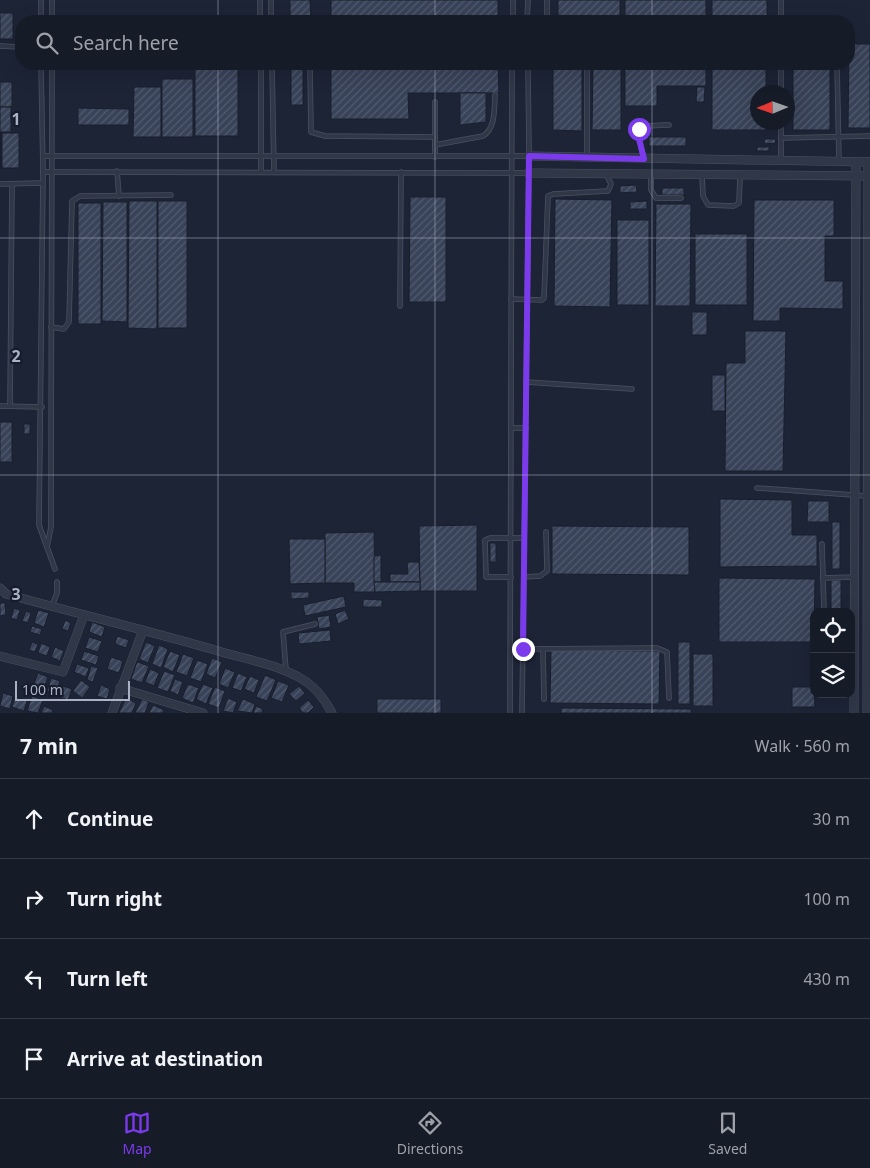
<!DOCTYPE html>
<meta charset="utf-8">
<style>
:root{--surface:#161b28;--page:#1f2430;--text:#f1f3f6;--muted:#9ea1a8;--line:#353945;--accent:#7c3aed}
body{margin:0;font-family:"Noto Sans",sans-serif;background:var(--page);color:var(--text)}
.controls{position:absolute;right:15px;bottom:15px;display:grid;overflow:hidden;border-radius:10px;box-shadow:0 5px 20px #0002}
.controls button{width:45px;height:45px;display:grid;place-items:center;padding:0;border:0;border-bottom:1px solid var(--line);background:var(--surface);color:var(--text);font:25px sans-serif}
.compass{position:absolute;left:750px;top:85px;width:45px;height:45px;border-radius:50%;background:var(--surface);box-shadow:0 5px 20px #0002;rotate:268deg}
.scale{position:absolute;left:15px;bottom:12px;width:115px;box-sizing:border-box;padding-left:5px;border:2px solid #aab1c5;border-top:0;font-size:14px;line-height:18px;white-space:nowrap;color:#aab1c5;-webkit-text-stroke:4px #161c2b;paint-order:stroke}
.stop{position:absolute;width:15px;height:15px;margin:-11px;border:4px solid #7c3aed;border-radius:50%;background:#fff}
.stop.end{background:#7c3aed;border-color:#fff;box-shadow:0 1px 5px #0008}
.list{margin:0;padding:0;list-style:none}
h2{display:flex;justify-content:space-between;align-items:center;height:65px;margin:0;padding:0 20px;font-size:21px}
h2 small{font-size:16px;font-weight:400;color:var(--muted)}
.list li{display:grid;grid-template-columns:32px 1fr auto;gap:15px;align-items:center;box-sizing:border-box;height:80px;padding:0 20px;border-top:1px solid var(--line)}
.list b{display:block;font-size:19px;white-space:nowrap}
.list em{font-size:16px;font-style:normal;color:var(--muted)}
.icon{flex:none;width:28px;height:28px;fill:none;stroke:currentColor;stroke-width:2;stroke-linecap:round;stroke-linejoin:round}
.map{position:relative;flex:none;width:870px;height:713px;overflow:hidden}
.search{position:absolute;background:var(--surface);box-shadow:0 5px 20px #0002;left:15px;right:15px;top:15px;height:55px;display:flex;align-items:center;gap:12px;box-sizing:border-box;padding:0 18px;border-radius:20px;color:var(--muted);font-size:19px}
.sheet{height:385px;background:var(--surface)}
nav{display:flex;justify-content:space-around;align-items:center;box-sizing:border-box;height:70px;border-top:1px solid var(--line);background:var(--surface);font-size:14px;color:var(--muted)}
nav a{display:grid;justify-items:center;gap:2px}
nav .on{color:var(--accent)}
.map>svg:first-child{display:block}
.building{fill:url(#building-hatch);stroke:#181e2d}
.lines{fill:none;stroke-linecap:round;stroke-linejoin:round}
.lane-casing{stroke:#4b5162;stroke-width:5.5}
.street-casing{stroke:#4b5162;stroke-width:9}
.lane{stroke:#303747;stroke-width:4}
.street{stroke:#303747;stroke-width:8}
.route{stroke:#7c3aed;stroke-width:6}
.grid{fill:none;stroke:#aab1c5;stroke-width:1;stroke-opacity:0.55}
.grid-label{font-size:16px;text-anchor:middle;font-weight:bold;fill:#aab1c5;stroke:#161c2b;stroke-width:4.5;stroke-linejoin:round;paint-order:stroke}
</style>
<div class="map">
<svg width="870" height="713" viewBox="0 0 870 713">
<defs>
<pattern id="building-hatch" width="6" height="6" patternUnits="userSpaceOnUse" patternTransform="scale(1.25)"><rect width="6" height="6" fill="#384258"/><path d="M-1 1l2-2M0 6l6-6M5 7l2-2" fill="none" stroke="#525b6e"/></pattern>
</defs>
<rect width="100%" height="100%" fill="#1d2436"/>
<!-- building -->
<g class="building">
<polygon points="290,0 310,0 311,21 290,21"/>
<rect x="331" y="0" width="167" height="21"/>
<rect x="558" y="0" width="62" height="21"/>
<rect x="625" y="0" width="81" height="21"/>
<rect x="712" y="0" width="55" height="21"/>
<rect x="0" y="13" width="13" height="26"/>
<polygon points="196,18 239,19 239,21 196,21"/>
<polygon points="849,44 870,44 870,128 848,128"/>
<rect x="195" y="64" width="43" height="72"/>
<polygon points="331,64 498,64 499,93 408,93 409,119 331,119"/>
<polygon points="553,64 582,64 582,131 553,130"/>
<polygon points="593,64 621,64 621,130 592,130"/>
<polygon points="625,64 706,64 706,86 657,86 657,106 625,106"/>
<polygon points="712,64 766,64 766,92 758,92 758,122 766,122 766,130 712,130"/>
<rect x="793" y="64" width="37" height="66"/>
<rect x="291" y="67" width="12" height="38"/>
<rect x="162" y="79" width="31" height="58"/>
<rect x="0" y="82" width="12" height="25"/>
<polygon points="134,87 161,87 161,137 133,137"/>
<polygon points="697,87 705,87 704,102 696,102"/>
<polygon points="460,93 486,93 486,122 460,125"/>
<rect x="0" y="107" width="11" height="25"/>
<polygon points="78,108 129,109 129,125 78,125"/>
<rect x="0" y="133" width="1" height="35"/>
<rect x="2" y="133" width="17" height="35"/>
<rect x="649" y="137" width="37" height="9"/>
<polygon points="764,139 775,139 776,143 765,144"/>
<rect x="757" y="147" width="12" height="4"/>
<polygon points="636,185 637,192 620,193 620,186"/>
<rect x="662" y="188" width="22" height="7"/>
<polygon points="410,197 446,197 446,302 409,302"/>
<polygon points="555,199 612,200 610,307 554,306"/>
<polygon points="754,200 834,200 834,236 825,236 825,281 843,281 843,309 780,308 780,321 753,321"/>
<polygon points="129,201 157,201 157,329 128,328"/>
<rect x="158" y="201" width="29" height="127"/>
<polygon points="647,201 647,209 630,209 630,202"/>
<polygon points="103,202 127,202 127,322 102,321"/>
<rect x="78" y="203" width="23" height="121"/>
<polygon points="656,204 691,204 690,306 655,306"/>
<rect x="617" y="220" width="32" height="85"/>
<rect x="695" y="234" width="52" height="71"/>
<rect x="692" y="312" width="15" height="23"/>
<polygon points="745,331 786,331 783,471 725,471 726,363 745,363"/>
<rect x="712" y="375" width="13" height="36"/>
<rect x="0" y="422" width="12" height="40"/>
<rect x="24" y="424" width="6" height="10"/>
<polygon points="720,499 792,500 792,535 817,535 817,566 720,567"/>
<polygon points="808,501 829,501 829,522 807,522"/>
<rect x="832" y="522" width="8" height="47"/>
<polygon points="477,525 477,591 420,591 419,526"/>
<polygon points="552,526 689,527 689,575 552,574"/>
<polygon points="374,532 375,592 354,592 354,583 325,583 325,533"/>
<polygon points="289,539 325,539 325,583 290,584"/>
<rect x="490" y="543" width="6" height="19"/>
<polygon points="381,555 381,582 374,582 374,556"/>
<polygon points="407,562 419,562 420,582 390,582 390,574 408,574"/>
<polygon points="719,578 815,579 814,642 719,642"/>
<rect x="831" y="580" width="10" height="32"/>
<polygon points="374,582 420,582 420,591 375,592"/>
<polygon points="291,592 309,592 309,598 291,599"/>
<polygon points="344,596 346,607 305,616 303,605"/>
<polygon points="363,599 382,600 382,607 363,607"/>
<polygon points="0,603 5,603 6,615 0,616"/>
<polygon points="14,608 20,610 17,620 11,618"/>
<polygon points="38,610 49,613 44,627 34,623"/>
<polygon points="345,610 349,619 338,624 335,614"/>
<polygon points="26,611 31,613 28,623 22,621"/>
<polygon points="329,615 331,627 319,629 317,617"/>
<polygon points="65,620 71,623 68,631 62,629"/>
<polygon points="92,622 105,627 102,637 89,632"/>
<polygon points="32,626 42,629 40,635 30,632"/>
<polygon points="330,630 331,641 299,644 298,633"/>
<polygon points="117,636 129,640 126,648 115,644"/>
<polygon points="89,637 102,641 98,652 85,648"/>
<polygon points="32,642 38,644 35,652 29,650"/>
<polygon points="146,642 155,646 148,663 139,659"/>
<rect x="678" y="642" width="12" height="62"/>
<polygon points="41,643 50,647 47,656 38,653"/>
<polygon points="159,645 168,649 161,668 152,664"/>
<polygon points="55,647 64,651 60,661 51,657"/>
<polygon points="551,650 660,651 659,704 550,703"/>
<polygon points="84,651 99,656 96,665 81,660"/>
<polygon points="170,651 180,655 173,672 163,667"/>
<polygon points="183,654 194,658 187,676 176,672"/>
<rect x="693" y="654" width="20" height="52"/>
<polygon points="111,657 123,661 119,673 107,669"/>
<polygon points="212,658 222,662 215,678 206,674"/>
<polygon points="197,660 208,664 201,682 190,678"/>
<polygon points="137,662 149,666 142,683 131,679"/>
<polygon points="77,664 89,668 86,677 74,672"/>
<polygon points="91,666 98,668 93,682 87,680"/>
<polygon points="225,668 235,672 228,688 219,684"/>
<polygon points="150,669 159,673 154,686 145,682"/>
<polygon points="164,671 175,675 168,692 157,688"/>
<polygon points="38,673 48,677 43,690 33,686"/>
<polygon points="238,673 247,677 241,691 232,688"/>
<polygon points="265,675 276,680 267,701 256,697"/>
<polygon points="250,676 259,680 254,693 244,689"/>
<polygon points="51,678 60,681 55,694 47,691"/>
<polygon points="175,679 183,682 178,695 170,691"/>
<polygon points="81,680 90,687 82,698 73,691"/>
<polygon points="278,681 289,685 282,702 271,698"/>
<polygon points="188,684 199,688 193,703 182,698"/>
<polygon points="203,684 213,688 206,704 196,699"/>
<polygon points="101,685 110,689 107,699 97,696"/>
<polygon points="63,686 72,689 68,700 59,697"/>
<polygon points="299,686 305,693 296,701 289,694"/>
<polygon points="215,687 225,691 219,708 208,704"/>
<polygon points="792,687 814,687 815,707 792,707"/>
<polygon points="3,693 13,696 10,709 0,706"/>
<polygon points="32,696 43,700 38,713 27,711"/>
<polygon points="15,697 27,701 24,711 12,707"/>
<polygon points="126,698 136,703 132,713 119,713"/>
<polygon points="228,698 237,702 233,713 223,711"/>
<polygon points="142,699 149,702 145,713 135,713"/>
<polygon points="243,699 255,704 252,713 237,711"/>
<rect x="377" y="699" width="64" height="14"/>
<polygon points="308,700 314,707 308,713 303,713 299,708"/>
<polygon points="153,705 164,710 163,713 149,713"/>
<polygon points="44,706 53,710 52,713 41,713"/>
<polygon points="256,706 263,709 262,713 253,713"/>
<polygon points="561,708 691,709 691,713 561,713"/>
</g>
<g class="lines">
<!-- lane casing -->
<g class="lane-casing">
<g id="lane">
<polyline points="41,0 41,21"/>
<polyline points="52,0 52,21"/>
<polyline points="260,0 260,21"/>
<polyline points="271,0 271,21"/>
<polyline points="547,0 547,21"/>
<polyline points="781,0 781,21"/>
<polyline points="513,21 513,0"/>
<polyline points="527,21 528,0"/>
<polyline points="0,46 21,47"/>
<polyline points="41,64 43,172 39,525 55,569"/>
<polyline points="261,64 261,172"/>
<polyline points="272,64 274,172"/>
<polyline points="310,64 311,132 325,136 435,137"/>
<polyline points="781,64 781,92"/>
<polyline points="837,64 839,162"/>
<polyline points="435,102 435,157"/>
<polyline points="781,122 781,161"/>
<polyline points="781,138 870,136"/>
<path d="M435 145 483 136C496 128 494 109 495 95"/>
<polyline points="43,156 529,156"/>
<polyline points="587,158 587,64"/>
<path d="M644 159C636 125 634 126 669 125"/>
<polyline points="117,171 119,196"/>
<polyline points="43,172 528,173"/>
<polyline points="651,176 651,190 656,198 681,198"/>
<polyline points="702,176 703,196 708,205 734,206 739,203 740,176"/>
<polyline points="0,184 42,183"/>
<polyline points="511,299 542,300 544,298 548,196 553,194 608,191 611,184 607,176"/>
<polyline points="400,306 401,172"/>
<polyline points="51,327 64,329 69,322 72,201 80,196 171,195"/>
<polyline points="526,382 632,389"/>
<polyline points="0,406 42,407"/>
<polyline points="10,406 12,184"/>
<polyline points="511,428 526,428"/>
<polyline points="757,488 867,496"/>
<polyline points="822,544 824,612"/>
<polyline points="47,547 51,527 52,64"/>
<polyline points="511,577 486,577 485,540 490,538 524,538"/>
<polyline points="524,577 540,576 547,571 546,532"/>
<polyline points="823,578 855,577"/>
<polyline points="52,606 57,593 57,582"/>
<polyline points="523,649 657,648 667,652 669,698"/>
<polyline points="543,649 544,699"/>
<polyline points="286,670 283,632 315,624"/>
<polyline points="510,713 512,64"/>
<polyline points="522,713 529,156 528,64"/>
</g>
</g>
<!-- street casing -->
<g class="street-casing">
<g id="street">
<polyline points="529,156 870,162"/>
<polyline points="528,173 870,176"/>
<path d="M0 588 6 594C75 613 146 630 215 650 244 659 277 664 302 679 316 687 325 700 332 713"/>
<polyline points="0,656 63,672 84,615"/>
<polyline points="120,688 203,713"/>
<polyline points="112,713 143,630"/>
<polyline points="854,713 856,162"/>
<polyline points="867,713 868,162"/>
</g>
</g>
<!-- lane -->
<use href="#lane" class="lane"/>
<!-- street -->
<use href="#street" class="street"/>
</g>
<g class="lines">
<!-- route -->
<polyline class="route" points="523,649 529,156 644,159 638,135 639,129"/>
</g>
<!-- grid -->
<path class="grid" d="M218 0V21M435 0V21M652 0V21M218 64V713M435 64V713M652 64V713M0 238H870M0 475H870"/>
<g class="grid-label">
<text x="16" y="125">1</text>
<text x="16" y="362">2</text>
<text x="16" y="600">3</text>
</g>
</svg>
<div class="controls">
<button><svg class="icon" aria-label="locate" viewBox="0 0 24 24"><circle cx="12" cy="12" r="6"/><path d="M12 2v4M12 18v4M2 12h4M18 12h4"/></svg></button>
<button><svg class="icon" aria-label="layers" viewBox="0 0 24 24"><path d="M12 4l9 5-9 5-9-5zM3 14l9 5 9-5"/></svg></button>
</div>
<svg class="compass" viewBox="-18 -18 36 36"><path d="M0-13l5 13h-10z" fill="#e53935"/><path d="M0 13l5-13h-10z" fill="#9ea1a8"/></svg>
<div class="scale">100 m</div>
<div class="stop" style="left:639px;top:129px"></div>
<div class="stop end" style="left:523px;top:649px"></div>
<div class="search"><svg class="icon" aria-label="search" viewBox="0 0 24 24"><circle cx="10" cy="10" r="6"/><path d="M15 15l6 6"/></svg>Search here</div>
</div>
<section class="sheet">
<h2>7 min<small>Walk · 560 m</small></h2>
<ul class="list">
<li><svg class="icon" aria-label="ahead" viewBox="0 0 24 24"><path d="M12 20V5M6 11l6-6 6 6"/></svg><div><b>Continue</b></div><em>30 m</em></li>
<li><svg class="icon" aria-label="right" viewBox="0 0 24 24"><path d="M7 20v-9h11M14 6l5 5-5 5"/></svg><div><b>Turn right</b></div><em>100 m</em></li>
<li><svg class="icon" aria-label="left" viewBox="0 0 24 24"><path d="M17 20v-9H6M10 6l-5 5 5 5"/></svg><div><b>Turn left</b></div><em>430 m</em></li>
<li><svg class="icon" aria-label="arrive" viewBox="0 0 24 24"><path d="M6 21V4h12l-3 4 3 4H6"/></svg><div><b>Arrive at destination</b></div></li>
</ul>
</section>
<nav>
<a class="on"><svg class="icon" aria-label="map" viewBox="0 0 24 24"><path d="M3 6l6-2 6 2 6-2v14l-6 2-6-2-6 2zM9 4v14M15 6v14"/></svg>Map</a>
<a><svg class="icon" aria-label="directions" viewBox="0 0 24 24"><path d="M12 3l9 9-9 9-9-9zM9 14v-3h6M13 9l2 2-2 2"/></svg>Directions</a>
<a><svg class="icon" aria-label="saved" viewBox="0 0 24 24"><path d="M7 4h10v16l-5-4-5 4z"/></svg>Saved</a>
</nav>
